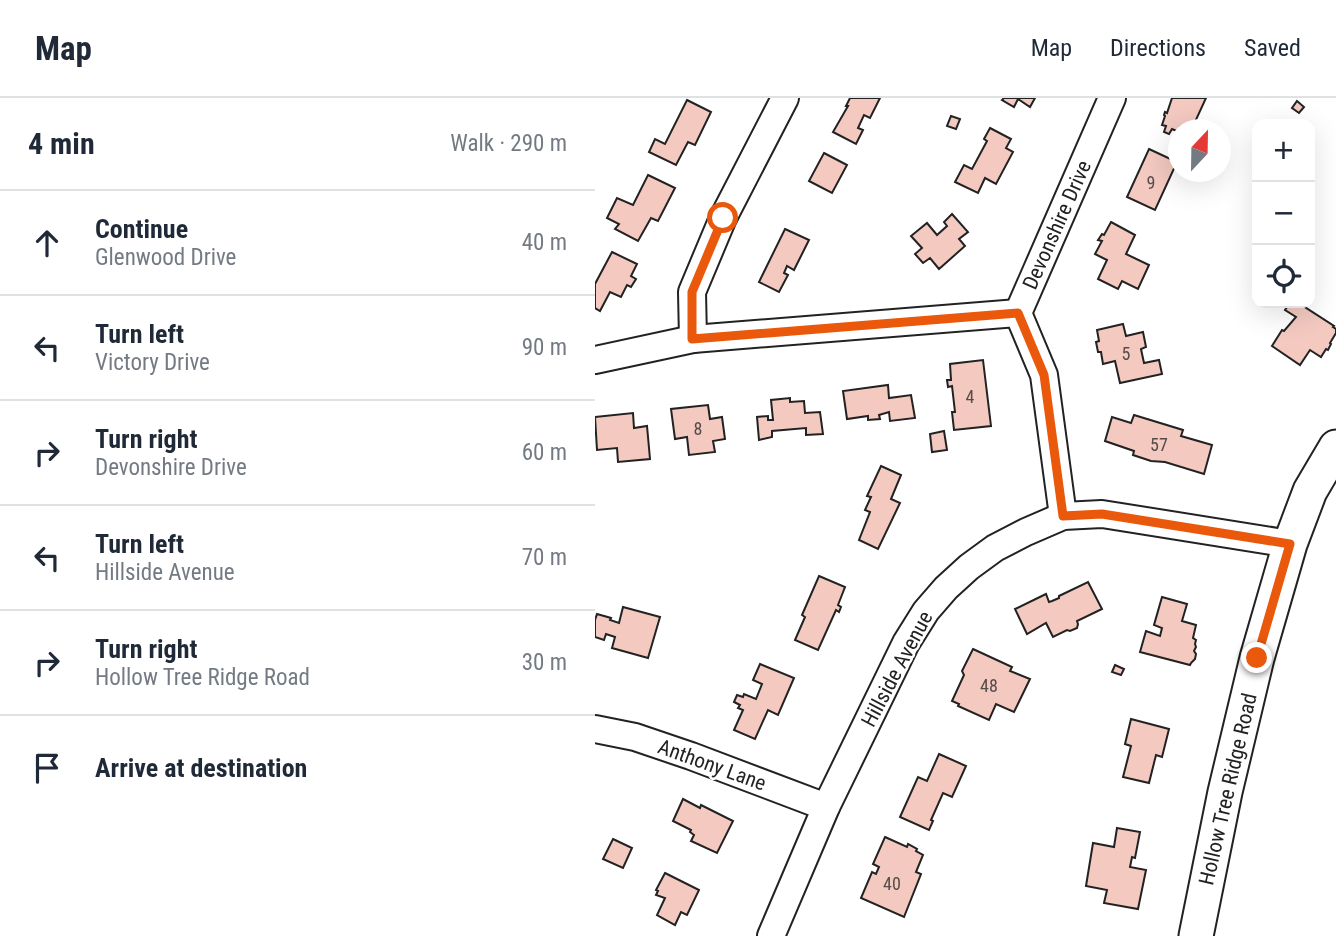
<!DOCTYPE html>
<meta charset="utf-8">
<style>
:root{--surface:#fff;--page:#f6f6f7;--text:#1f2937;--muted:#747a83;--line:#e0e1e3}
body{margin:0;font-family:"Roboto Condensed",sans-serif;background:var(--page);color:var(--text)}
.controls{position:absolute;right:21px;top:21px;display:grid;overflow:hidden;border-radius:14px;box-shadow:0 7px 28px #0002}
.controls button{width:63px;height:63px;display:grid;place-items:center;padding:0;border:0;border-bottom:2px solid var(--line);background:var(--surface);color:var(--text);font:35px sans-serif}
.compass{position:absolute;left:573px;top:21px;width:63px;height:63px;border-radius:50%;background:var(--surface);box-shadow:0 7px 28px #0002;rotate:22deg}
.stop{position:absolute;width:21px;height:21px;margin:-16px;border:5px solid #ea580c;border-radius:50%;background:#fff}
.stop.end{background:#ea580c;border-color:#fff;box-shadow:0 2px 7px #0008}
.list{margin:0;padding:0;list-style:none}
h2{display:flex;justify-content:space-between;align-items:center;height:91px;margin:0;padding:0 28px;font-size:30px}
h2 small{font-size:23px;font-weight:400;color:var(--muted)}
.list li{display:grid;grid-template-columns:46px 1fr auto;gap:21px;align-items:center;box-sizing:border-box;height:105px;padding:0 28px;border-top:2px solid var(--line)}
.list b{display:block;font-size:26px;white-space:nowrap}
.list p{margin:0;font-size:23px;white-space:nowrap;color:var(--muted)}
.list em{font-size:23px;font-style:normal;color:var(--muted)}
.icon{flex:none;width:38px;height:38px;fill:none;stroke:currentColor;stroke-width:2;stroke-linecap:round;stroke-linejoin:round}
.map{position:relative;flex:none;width:741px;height:838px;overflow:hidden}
header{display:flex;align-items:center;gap:42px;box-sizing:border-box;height:98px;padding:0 35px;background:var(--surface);border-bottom:2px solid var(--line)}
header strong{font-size:33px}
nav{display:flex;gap:38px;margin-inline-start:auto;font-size:24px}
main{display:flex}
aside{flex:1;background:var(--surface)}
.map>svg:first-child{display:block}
.building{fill:#f3c9c0;stroke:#222;stroke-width:2}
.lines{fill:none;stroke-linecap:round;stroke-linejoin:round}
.minor-casing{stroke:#222;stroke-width:30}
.major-casing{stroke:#222;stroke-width:37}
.minor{stroke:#fff;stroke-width:26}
.major{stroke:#fff;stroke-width:33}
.route{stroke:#ea580c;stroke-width:9}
.labels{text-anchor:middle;stroke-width:5;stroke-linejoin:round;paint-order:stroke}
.number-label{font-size:18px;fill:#564c4a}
.street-label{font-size:21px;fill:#222;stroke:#fff}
</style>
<header>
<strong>Map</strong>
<nav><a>Map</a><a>Directions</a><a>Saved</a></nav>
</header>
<main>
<aside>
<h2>4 min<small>Walk · 290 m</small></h2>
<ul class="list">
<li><svg class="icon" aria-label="ahead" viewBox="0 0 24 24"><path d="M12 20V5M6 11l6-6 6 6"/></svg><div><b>Continue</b><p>Glenwood Drive</p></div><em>40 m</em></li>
<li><svg class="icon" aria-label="left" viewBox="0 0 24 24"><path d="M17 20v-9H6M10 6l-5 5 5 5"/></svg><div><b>Turn left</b><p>Victory Drive</p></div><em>90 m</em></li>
<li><svg class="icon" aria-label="right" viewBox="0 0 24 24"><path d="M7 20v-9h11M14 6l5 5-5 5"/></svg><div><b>Turn right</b><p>Devonshire Drive</p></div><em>60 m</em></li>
<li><svg class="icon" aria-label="left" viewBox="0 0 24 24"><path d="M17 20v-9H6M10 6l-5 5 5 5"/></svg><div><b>Turn left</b><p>Hillside Avenue</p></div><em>70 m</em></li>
<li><svg class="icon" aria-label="right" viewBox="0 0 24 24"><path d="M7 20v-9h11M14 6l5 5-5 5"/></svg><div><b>Turn right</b><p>Hollow Tree Ridge Road</p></div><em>30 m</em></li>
<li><svg class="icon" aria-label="arrive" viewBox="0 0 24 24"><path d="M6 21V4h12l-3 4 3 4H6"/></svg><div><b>Arrive at destination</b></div></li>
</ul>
</aside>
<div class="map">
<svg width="741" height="838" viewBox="0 0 741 838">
<rect width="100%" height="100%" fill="#fff"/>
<!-- building -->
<g class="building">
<polygon points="255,0 285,0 275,20 269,17 263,30 268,32 261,46 238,34 253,8 251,8"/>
<polygon points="409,0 440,0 435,9 423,1 419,9 407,2"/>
<polygon points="577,0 611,0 599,26 610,32 584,32 584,34 577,31 574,36 569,34 571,28 567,27 570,18 569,17 570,14 572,15"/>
<polygon points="92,2 116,14 100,47 93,44 81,67 54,54 60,41 70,46"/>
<polygon points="702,3 709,9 704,15 697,10"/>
<polygon points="356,18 365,21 361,31 352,28"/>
<polygon points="395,30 416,41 411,50 418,54 401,86 390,80 383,95 360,84 369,67 377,71 392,43 389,41"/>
<polygon points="554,51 582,64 560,112 532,99"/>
<polygon points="229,55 252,67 237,95 214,83"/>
<polygon points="53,77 80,90 63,123 56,120 43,143 20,131 24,126 12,120 22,100 38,107"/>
<polygon points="357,116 373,134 364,141 370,148 344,171 335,160 328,165 320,156 327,150 316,138 332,125 342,137 352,128 349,124"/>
<polygon points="516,124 540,137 531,156 554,167 543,191 527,183 523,191 503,181 512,162 500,156 507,143 503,142 507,136 509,137"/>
<polygon points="190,131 214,142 199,172 192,168 189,175 193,177 184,194 164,184"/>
<polygon points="17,154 42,166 36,178 41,181 36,189 32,187 26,199 15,194 5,213 0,210 0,186"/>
<polygon points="695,205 701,205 708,208 739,228 738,229 741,231 741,235 735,245 736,246 733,252 731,251 726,259 715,252 705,267 677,248 687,232 689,233 701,219 690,212"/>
<polygon points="528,226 531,238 548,234 551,249 546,251 549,265 564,262 567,276 525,285 520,263 508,266 506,254 503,254 501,244 504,243 502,232"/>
<polygon points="388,262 396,328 359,332 357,314 360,314 357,288 353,289 352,282 356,282 355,266"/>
<polygon points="293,287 294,300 316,297 320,320 295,323 294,314 284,317 285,321 273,322 273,318 252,321 248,293"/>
<polygon points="195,300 195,304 209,303 210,315 225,314 228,336 211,337 211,330 177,333 177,339 164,342 162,319 173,318 173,322 178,322 176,302"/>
<polygon points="113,307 115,321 127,319 130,341 118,343 120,354 94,357 92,339 80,341 76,311"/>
<polygon points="38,315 39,330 52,328 55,361 23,364 22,350 2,352 0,319"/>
<polygon points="539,317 588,332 586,338 617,347 609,376 570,364 556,363 538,357 539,353 510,343 517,319 536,325"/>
<polygon points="349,333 352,352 337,354 335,336"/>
<polygon points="286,368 306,377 296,401 305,405 283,451 264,442 275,414 270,412 276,399 272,398"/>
<polygon points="224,478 250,489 243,507 246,509 244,514 241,512 223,552 200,542 210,519 207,517"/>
<polygon points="493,484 507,511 482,523 483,526 482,530 475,533 472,532 458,539 451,525 432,536 420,511 451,496 454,504 457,503 464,500 464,498"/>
<polygon points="567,499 592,506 587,523 601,527 598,540 601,542 600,546 601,549 599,553 601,556 600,561 596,565 595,567 545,554 551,533 565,538 567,530 559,527"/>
<polygon points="28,509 65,519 53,560 17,550 20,539 11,536 9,542 0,539 0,522 2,516 16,520 15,522 24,525"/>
<polygon points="378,551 417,569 415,573 435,581 419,614 401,606 394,622 363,608 364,606 357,603 369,577 367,573"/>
<polygon points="165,566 199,580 183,617 173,612 160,641 139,632 148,612 143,610 145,607 139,604 142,597 148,599 149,596 161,601 167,586 158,582"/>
<polygon points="520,567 529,571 526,577 517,574"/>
<polygon points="536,621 574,631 567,659 561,657 554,685 528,679 536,648 530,646"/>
<polygon points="344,656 371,668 357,699 348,695 336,722 338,723 334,732 305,719 323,679 332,683"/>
<polygon points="88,701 105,710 106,707 138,723 122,755 96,743 99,737 95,734 96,732 78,723"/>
<polygon points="522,730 545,734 540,760 537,759 535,769 551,772 543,811 509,805 512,792 491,788 498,745 519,749"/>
<polygon points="290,739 312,749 313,746 322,751 321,753 328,757 321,774 326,776 309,819 266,800 277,774 281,776 284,769 278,766"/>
<polygon points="18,741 37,750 28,770 8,761"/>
<polygon points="70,775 104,792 92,817 86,814 80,827 62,817 70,800 61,797 63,793 61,792"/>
</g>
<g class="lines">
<!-- minor casing -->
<g class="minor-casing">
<g id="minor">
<polyline points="98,241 97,194 128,120 190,0"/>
<polyline points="0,262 98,241 423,215"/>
<polyline points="468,418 449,277 423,215 517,0"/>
<polyline points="0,631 40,639 96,658 231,709"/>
<polyline points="176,838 231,709 311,545 331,513 351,490 374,469 400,450 431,434 468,418 507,416 695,446"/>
</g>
</g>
<!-- major casing -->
<g class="major-casing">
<polyline id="major" points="601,838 630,694 662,560 695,446 715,393 741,349"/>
</g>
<!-- minor -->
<use href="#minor" class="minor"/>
<!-- major -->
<use href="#major" class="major"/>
</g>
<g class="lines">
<!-- route -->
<polyline class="route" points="128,120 97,194 97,241 423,215 449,277 468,418 507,416 695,446 662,560"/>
</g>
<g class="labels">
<!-- number labels -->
<g class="number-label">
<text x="556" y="91">9</text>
<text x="531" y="262">5</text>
<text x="375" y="305">4</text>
<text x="103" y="337">8</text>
<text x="564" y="353">57</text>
<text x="394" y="594">48</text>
<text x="297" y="792">40</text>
</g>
<!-- street labels -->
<g class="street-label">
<text transform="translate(462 127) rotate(-66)" y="7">Devonshire Drive</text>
<text transform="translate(302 571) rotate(-62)" y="7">Hillside Avenue</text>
<text transform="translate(117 667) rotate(20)" y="7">Anthony Lane</text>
<text transform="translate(633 691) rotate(-77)" y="7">Hollow Tree Ridge Road</text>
</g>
</g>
</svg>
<div class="controls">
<button>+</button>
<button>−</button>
<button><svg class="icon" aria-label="locate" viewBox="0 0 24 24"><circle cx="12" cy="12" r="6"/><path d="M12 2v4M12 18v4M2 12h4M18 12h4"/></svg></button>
</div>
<svg class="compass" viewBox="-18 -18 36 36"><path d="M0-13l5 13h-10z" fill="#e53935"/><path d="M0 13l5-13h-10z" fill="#747a83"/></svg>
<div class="stop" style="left:128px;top:120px"></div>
<div class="stop end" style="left:662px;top:560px"></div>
</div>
</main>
